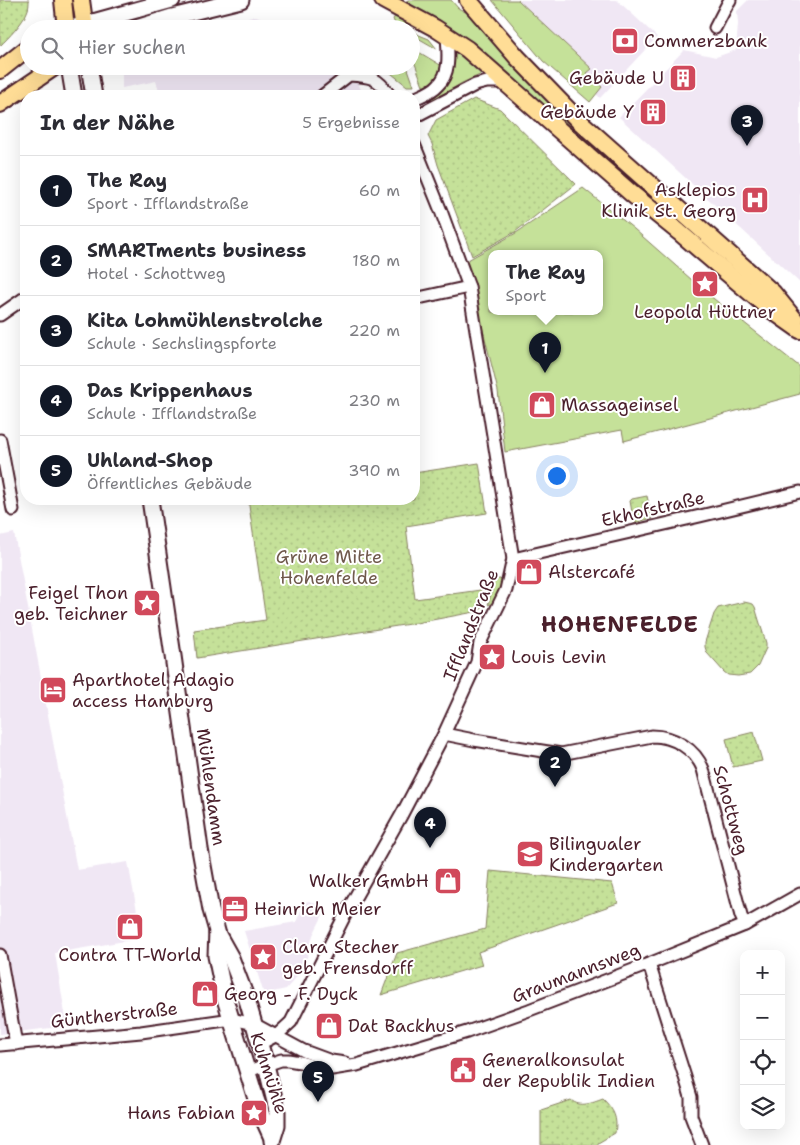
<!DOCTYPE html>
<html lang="de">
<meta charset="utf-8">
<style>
:root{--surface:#fff;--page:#f2f2f3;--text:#2b2b33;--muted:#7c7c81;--line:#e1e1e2;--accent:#111827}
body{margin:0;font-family:"Shantell Sans",sans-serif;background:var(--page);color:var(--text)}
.controls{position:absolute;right:15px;bottom:15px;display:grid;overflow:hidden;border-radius:10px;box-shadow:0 5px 20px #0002}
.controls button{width:45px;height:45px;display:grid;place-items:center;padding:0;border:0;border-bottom:1px solid var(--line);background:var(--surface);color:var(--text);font:25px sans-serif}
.you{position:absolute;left:556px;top:475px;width:18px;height:18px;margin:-12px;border:4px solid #fff;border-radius:50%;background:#1a73e8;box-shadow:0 0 0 8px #1a73e833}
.badge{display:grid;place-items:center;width:32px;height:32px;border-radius:50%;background:var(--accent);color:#fff;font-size:16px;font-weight:700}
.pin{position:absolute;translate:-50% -41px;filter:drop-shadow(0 1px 2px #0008)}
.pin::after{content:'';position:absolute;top:26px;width:18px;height:15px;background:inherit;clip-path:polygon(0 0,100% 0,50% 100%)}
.popup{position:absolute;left:488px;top:250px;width:115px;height:65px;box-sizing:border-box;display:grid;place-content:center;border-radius:10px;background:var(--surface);filter:drop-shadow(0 1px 4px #0005);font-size:16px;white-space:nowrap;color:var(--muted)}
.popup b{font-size:19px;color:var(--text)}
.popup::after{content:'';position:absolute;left:50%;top:100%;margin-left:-10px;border:10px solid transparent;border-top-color:var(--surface)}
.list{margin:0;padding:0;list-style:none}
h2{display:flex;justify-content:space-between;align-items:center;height:65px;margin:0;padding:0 20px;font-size:21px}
h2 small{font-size:16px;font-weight:400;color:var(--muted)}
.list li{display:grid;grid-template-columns:32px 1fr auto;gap:15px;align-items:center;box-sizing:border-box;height:70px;padding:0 20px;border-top:1px solid var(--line)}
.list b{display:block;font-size:19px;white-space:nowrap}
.list p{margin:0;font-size:16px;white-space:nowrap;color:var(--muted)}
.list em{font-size:16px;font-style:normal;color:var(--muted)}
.icon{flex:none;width:28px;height:28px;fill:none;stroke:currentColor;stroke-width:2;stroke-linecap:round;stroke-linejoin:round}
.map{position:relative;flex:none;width:800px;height:1145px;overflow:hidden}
.search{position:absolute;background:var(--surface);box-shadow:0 5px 20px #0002;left:20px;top:20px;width:400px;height:55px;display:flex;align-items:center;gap:12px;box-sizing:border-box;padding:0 18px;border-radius:28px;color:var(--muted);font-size:19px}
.panel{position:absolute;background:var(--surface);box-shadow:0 5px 20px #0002;left:20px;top:90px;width:400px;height:415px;border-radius:20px}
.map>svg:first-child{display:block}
.built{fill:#f0e7f4}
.grass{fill:#c5e199;stroke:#888062;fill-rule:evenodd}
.park{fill:url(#park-dots);stroke:#888062}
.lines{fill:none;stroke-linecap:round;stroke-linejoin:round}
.street-casing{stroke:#4a1f2b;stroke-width:15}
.secondary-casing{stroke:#4a1f2b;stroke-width:19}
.primary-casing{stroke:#4a1f2b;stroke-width:20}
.street{stroke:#fff;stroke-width:11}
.secondary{stroke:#fff;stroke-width:15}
.primary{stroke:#ffdd96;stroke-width:16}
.labels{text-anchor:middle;stroke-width:4;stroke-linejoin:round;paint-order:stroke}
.poi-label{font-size:18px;fill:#4a1f2b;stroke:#fff;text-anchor:start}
.street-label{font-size:18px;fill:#4a1f2b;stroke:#fff}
.park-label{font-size:18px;fill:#6f594c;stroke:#fff}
.district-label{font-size:22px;font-weight:bold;letter-spacing:1px;fill:#4a1f2b;stroke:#fff}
</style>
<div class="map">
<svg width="800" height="1145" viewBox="0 0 800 1145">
<defs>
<pattern id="park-dots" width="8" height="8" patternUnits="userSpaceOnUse" patternTransform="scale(1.25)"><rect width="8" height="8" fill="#c5e199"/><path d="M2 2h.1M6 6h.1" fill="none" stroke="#abc184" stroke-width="1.8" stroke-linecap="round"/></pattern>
</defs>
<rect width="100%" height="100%" fill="#fff"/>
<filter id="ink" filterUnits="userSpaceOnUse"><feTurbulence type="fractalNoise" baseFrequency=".02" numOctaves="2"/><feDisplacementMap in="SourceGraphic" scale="10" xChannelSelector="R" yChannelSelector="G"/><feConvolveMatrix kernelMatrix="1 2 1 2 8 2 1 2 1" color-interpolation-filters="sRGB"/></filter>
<g filter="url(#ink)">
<!-- built -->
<g class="built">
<polygon points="508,0 617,0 657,37 600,98"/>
<polygon points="748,0 800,0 800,283 619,117 684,50 716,57 736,50 738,24 737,11"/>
<polygon points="256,16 293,29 212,29"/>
<polygon points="122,66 347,66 356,79 364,96 161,96 156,81 122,88"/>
<polygon points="14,533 77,870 128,862 142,938 55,953 67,1026 0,1034 0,536"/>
<polygon points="309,901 326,909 313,935 307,957 295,979 286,989 264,994 244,931 296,922 305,902"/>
</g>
<!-- grass -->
<g class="grass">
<polygon points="408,0 451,0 458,8 471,15 523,73 585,138 762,289 402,4"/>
<polygon points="492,0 518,0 592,69 587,73 602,87 590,102 543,61"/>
<polygon points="396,15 419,35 429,39 437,49 411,34 411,29 402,29 395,24 393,19"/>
<path d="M412 48 442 66C442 75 433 86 424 88L411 53Z"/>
<path d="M454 49 482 74 462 83 430 102 428 98C433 93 441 90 445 85 454 76 453 60 454 49Z"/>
<polygon points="382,66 407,66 414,86 407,86"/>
<path d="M583 188 634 229 709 295 800 367V394L624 441 622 430 505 452 498 391 466 261 516 233ZM491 254H599V312H491Z"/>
<path d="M495 579H500L504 583C500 591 497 602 488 605Z"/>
</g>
<!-- park -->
<g class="park">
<path d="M0 0H29C29 4 29 8 27 12 23 23 8 38 0 46Z"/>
<polygon points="474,99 500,109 576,184 515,232 472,256 438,165 432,144 428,136 436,120"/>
<polygon points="479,463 487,513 406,526 415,599 488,589 480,611 416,623 197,658 194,630 266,620 248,499 414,499 414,473"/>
<polygon points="647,496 652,518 634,523 630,501 632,499"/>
<polygon points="744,602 753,604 755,607 766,643 766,648 758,666 750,674 738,676 728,675 724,672 707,653 705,647 705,642 714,614 718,608"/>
<polygon points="754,732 762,761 733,767 726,739"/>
<polygon points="490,871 612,883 618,903 478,952 482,965 381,995 397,953 485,929"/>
<path d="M603 1099C614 1110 618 1118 615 1133L598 1143V1145H541V1110L571 1100C580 1108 592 1103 603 1099Z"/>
</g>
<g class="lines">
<!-- street casing -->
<g class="street-casing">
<g id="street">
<polyline points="715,28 728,3 730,0"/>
<path d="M322 96 349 75C370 76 378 77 390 96"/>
<path d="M414 99C422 95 432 92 438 85 451 73 448 52 447 36"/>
<polyline points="414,117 475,85 487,82 504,82"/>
<polyline points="414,299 469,287"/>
<polyline points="0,315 26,297"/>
<polyline points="0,440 13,510"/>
<polyline points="513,559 700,516 800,492"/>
<path d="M444 734 474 740 561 754 652 736C674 736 695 749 703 769L741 916 745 925"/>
<polyline points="0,955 16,1044"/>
<polyline points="649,964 685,1077 691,1097 691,1116 702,1145"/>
<polyline points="260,1044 277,1035 291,1022 345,915 402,814 444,734 477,662 480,643 506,590 513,559 469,287 441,211 414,144"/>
<polyline points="0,1045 141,1032 232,1019 254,1024 304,1051 331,1061 345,1063"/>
<polyline points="248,1071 281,1060 288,1060 300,1062 317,1067 332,1069 357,1065 467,1032 529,1010 649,964 745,925 800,894"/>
</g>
</g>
<!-- secondary casing -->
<g class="secondary-casing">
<g id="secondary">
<polyline points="68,29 172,0"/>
<polyline points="133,29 172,17 241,0"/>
<polyline points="69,66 74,96"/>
<polyline points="89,66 94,96"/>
<polyline points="150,499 173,656 200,849 211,910 217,931 216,956 225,999 256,1099 262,1116 272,1138"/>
<polyline points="217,933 231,958 247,1000 266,1065 277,1110 277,1125 272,1141"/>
</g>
</g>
<!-- primary casing -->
<g class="primary-casing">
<g id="primary">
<polyline points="63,0 66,29"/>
<polyline points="81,0 85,29"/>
<polyline points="383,0 435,28 467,49 632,194 679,232 766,306 800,330"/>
<polyline points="468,0 517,57 578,120 773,293 795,320"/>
<polyline points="0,70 29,47"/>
<polyline points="0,104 56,66"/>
</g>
</g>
<!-- street -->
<use href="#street" class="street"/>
<!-- secondary -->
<use href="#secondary" class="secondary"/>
<!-- primary -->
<use href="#primary" class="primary"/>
</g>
</g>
<!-- icons -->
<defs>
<g id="bank-square" transform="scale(1.4375)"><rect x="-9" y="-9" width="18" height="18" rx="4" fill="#d1495b" stroke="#fff"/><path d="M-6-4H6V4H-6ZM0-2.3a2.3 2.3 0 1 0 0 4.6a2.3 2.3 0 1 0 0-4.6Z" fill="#fff"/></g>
<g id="building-square" transform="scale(1.4375)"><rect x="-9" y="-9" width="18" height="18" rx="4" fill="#d1495b" stroke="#fff"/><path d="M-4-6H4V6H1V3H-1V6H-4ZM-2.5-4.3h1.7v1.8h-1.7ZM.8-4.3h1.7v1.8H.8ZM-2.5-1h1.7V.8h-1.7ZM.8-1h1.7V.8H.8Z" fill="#fff"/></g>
<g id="hospital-square" transform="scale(1.4375)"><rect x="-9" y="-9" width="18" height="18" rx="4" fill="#d1495b" stroke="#fff"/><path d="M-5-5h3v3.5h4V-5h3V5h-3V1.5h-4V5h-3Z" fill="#fff"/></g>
<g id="sight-square" transform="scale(1.4375)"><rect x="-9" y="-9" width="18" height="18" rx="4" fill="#d1495b" stroke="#fff"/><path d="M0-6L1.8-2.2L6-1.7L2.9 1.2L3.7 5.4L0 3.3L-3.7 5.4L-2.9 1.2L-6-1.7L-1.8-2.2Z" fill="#fff"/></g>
<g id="shop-square" transform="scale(1.4375)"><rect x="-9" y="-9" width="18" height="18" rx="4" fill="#d1495b" stroke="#fff"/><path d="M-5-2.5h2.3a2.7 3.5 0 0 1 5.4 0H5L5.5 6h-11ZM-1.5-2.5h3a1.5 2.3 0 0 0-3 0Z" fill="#fff"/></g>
<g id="hotel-square" transform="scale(1.4375)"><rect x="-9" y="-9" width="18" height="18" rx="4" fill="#d1495b" stroke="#fff"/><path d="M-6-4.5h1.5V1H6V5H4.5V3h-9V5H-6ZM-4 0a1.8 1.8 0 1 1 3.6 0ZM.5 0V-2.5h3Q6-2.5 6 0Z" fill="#fff"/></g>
<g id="school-square" transform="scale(1.4375)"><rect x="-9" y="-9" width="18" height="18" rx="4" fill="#d1495b" stroke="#fff"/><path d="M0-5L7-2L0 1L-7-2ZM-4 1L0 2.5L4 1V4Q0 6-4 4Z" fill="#fff"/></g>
<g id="office-square" transform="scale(1.4375)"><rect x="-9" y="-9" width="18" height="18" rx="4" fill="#d1495b" stroke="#fff"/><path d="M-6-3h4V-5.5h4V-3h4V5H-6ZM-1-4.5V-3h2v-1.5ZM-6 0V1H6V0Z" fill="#fff"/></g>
<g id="civic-square" transform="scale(1.4375)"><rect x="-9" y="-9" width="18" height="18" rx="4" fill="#d1495b" stroke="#fff"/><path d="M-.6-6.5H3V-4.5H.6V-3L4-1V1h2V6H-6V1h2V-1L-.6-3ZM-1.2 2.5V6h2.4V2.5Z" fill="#fff"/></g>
</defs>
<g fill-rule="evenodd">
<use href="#bank-square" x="625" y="41"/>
<use href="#building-square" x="683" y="78"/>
<use href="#building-square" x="653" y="112"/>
<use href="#hospital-square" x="755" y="200"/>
<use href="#sight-square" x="705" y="284"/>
<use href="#shop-square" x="542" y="405"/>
<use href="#shop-square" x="529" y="572"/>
<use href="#sight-square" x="147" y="603"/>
<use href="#sight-square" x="492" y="657"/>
<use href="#hotel-square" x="53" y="690"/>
<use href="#school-square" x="530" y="854"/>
<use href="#shop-square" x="448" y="881"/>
<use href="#office-square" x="235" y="909"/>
<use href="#shop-square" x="130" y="927"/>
<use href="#sight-square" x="263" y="957"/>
<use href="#shop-square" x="205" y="994"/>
<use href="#shop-square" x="329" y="1026"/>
<use href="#civic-square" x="463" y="1070"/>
<use href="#sight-square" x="254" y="1113"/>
</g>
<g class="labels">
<!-- poi labels -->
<g class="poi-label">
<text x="644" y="47">Commerzbank</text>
<text x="664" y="84" text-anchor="end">Gebäude U</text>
<text x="634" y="118" text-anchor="end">Gebäude Y</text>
<text x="736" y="196" text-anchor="end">Asklepios<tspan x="736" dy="21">Klinik St. Georg</tspan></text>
<text x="705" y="318" text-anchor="middle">Leopold Hüttner</text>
<text x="561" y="411">Massageinsel</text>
<text x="548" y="578">Alstercafé</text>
<text x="128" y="599" text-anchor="end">Feigel Thon<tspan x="128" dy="21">geb. Teichner</tspan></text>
<text x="511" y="663">Louis Levin</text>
<text x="72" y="686">Aparthotel Adagio<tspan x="72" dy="21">access Hamburg</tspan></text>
<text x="549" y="850">Bilingualer<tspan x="549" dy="21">Kindergarten</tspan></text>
<text x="429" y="887" text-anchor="end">Walker GmbH</text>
<text x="254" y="915">Heinrich Meier</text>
<text x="282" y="953">Clara Stecher<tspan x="282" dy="21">geb. Frensdorff</tspan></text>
<text x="130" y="961" text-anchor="middle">Contra TT-World</text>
<text x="224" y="1000">Georg - F. Dyck</text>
<text x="348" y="1032">Dat Backhus</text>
<text x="482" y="1066">Generalkonsulat<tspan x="482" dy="21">der Republik Indien</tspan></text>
<text x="235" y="1119" text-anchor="end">Hans Fabian</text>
</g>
<!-- street labels -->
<g class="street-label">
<text transform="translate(653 509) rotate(-13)" y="6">Ekhofstraße</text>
<text transform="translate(471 625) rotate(-68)" y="6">Ifflandstraße</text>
<text transform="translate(211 787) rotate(82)" y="6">Mühlendamm</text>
<text transform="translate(731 810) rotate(75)" y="6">Schottweg</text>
<text transform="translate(576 973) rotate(-21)" y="6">Graumannsweg</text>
<text transform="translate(114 1015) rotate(-6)" y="6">Güntherstraße</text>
<text transform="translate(269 1073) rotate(72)" y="6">Kuhmühle</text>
</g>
<!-- park labels -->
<g class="park-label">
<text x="329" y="563">Grüne Mitte<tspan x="329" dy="21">Hohenfelde</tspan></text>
</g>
<!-- district labels -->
<g class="district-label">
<text x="620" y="632">HOHENFELDE</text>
</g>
</g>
</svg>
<div class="controls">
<button>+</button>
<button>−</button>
<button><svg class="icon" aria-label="locate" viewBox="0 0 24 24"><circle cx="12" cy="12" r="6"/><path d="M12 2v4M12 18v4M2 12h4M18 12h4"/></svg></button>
<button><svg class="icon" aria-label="layers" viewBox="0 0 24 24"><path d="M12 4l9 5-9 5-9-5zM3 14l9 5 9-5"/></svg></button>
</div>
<div class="you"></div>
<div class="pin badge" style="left:545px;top:373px">1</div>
<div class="popup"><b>The Ray</b>Sport</div>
<div class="pin badge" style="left:555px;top:787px">2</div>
<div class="pin badge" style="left:747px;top:146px">3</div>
<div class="pin badge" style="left:430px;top:848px">4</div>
<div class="pin badge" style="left:318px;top:1102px">5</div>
<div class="search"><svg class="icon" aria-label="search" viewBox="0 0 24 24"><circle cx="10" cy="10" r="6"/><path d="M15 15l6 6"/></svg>Hier suchen</div>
<section class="panel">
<h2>In der Nähe<small>5 Ergebnisse</small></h2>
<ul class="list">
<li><span class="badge">1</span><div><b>The Ray</b><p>Sport · Ifflandstraße</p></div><em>60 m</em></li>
<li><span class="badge">2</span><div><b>SMARTments business</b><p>Hotel · Schottweg</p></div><em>180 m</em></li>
<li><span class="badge">3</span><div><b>Kita Lohmühlenstrolche</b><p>Schule · Sechslingspforte</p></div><em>220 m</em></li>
<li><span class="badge">4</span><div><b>Das Krippenhaus</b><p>Schule · Ifflandstraße</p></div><em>230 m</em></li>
<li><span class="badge">5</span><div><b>Uhland-Shop</b><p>Öffentliches Gebäude</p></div><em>390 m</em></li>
</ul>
</section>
</div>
